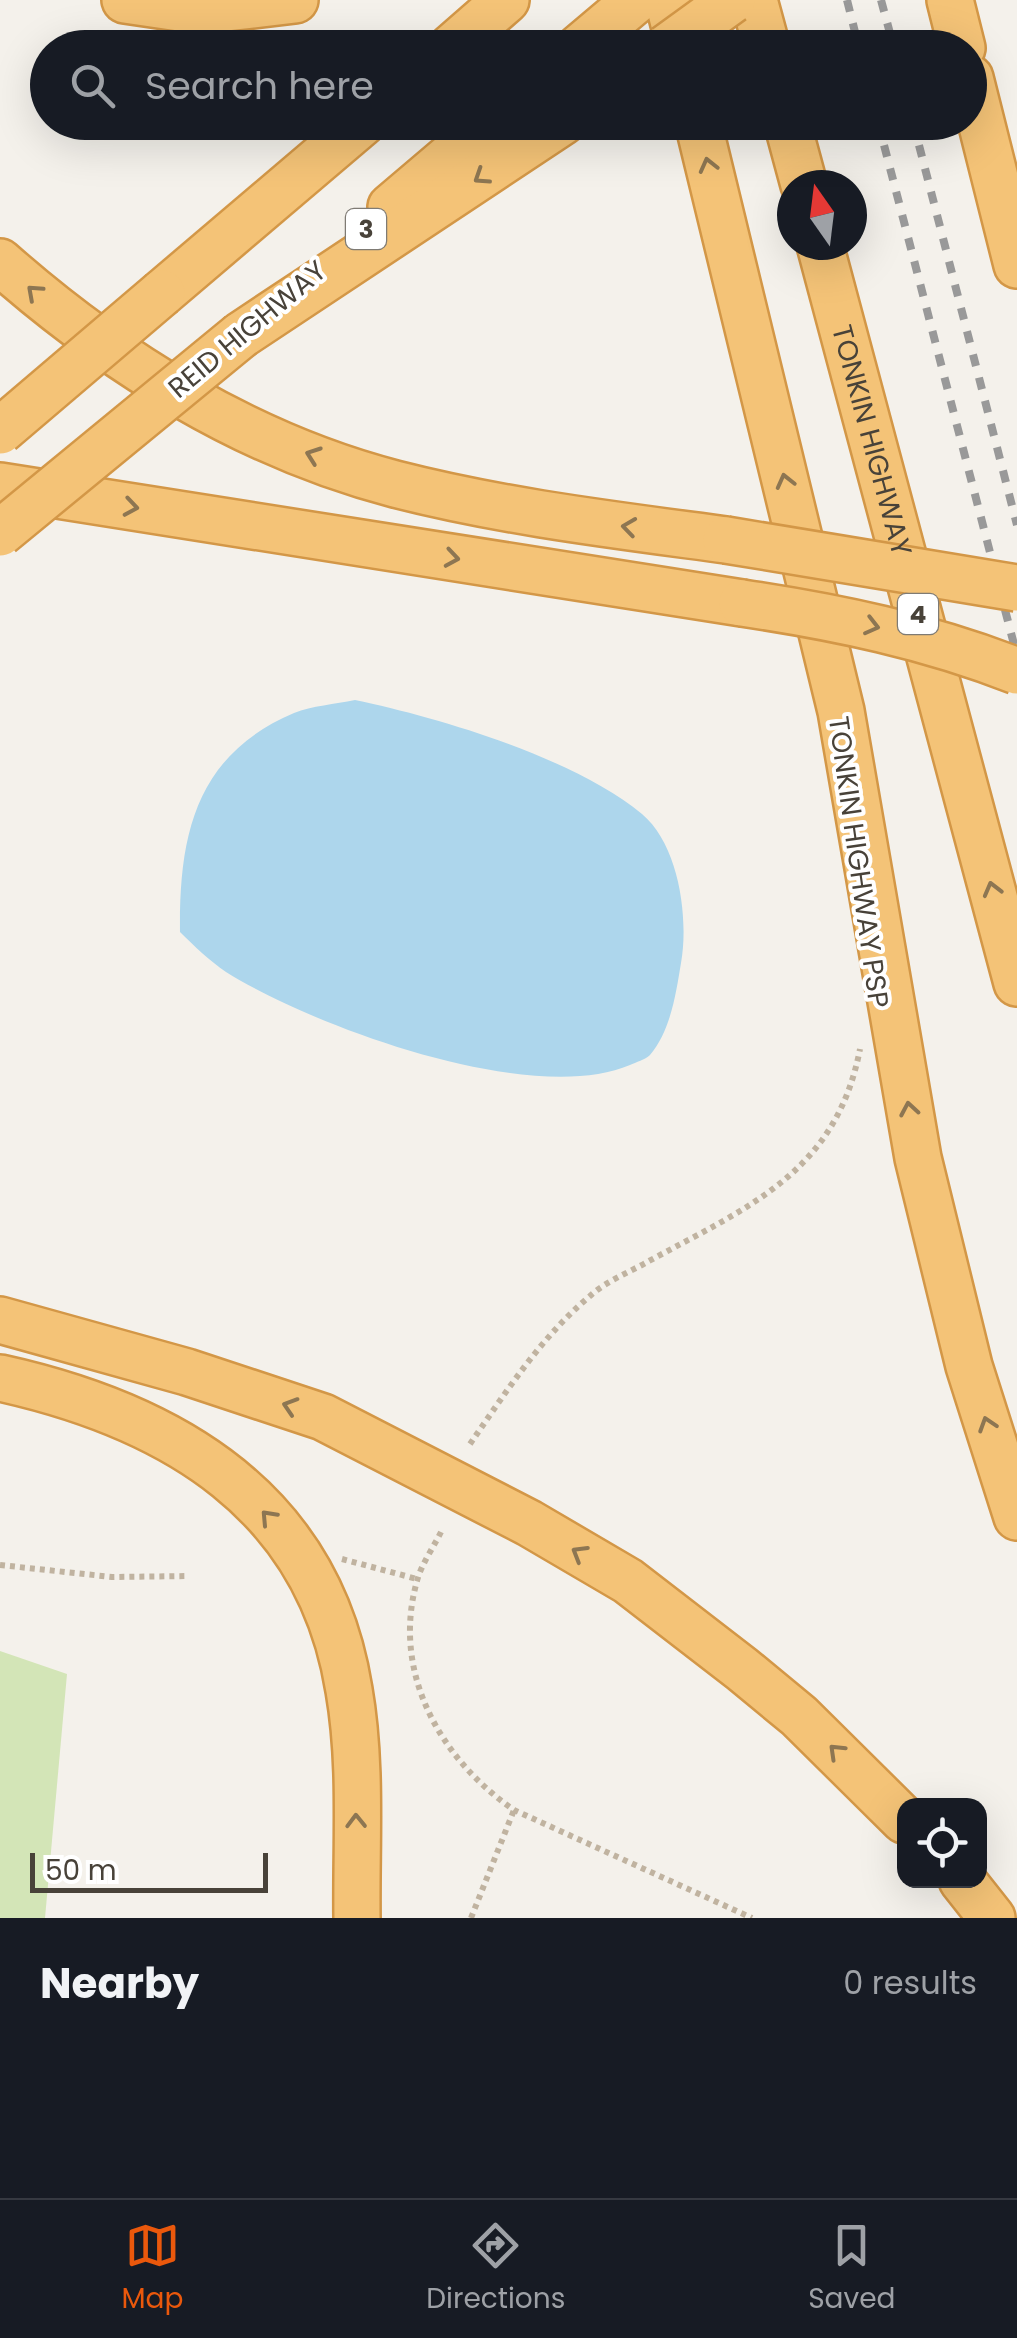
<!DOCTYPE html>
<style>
:root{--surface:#171b24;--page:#242831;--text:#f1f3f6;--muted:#9ea1a6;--line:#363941;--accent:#ea580c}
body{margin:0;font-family:Poppins,sans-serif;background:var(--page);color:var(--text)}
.controls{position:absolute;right:30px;bottom:30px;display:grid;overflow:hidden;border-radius:20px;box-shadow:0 10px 40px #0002}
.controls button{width:90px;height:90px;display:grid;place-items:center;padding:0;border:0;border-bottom:2px solid var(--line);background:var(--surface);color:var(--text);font:50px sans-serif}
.compass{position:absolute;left:777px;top:170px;width:90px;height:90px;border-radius:50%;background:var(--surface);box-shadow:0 10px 40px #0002;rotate:346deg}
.scale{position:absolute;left:30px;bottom:25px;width:238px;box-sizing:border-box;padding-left:10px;border:5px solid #484239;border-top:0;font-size:28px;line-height:35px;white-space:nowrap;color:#484239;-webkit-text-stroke:8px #fff;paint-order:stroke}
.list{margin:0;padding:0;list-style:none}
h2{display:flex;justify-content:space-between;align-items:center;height:130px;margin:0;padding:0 40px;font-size:42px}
h2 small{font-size:32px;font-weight:400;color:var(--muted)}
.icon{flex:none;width:55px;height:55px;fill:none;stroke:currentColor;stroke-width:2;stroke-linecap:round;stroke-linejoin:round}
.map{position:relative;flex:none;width:1017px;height:1918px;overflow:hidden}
.search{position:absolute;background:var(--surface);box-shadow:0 10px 40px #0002;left:30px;right:30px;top:30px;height:110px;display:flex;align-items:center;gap:25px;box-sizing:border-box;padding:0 35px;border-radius:55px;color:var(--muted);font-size:38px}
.sheet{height:280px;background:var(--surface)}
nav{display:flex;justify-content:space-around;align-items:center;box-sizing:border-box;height:140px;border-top:2px solid var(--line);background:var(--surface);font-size:28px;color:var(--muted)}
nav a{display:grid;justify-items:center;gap:5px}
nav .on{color:var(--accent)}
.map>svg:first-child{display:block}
.grass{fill:#d3e5b7}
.water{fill:#add6ec}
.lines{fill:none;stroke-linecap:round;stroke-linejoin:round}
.highway-casing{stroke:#d39747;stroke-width:50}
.path{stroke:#c0b3a0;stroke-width:6;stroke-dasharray:5 5;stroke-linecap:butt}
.highway{stroke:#f4c377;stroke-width:45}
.rail{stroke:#999;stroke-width:8;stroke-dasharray:12 12;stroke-linecap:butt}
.highway-bridge-casing{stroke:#d39747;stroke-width:50;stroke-linecap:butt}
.highway-bridge{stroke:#f4c377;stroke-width:45}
.oneway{stroke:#8d7652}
.labels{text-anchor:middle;stroke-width:8;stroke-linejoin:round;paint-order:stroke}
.shield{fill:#fff;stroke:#7f7b74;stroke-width:2.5}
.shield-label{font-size:25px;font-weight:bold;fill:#484239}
.street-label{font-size:28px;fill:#484239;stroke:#fff}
</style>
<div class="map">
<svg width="1017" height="1918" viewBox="0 0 1017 1918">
<rect width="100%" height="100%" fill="#f4f1eb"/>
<!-- grass -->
<polygon class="grass" points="0,1651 67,1674 45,1918 0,1918"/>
<!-- water -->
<path class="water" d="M355 700C441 718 574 758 642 814 679 845 689 918 681 963 676 993 671 1030 650 1055 645 1060 636 1062 630 1065 532 1107 314 1027 226 972 210 961 194 946 180 932 179 836 195 755 294 713 312 706 335 704 355 700Z"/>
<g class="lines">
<!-- highway casing -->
<g class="highway-casing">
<g id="highway">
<polyline points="125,0 200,11 295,0"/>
<polyline points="668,0 680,48"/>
<polyline points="754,0 767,48"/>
<polyline points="950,0 962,48"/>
<polyline points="451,48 506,0"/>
<polyline points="579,48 636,0"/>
<polyline points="970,78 1017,265"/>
<polyline points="698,122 841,711 918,1158 969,1366 1017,1517"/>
<polyline points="787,122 804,185"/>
<polyline points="391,207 491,122"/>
<path id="s1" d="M820 245 1017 983"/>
<path d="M0 262C113 362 248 446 395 484 504 512 615 525 726 540"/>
<polyline points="162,293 363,122"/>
<polyline points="241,335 562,122"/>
<polyline points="0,486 742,603"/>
<polyline points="0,1320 187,1372 323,1417 529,1523 628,1581 742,1669 799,1716 904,1820"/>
<path d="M0 1378C172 1416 319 1502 349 1690 362 1764 356 1843 357 1918"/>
<polyline points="962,1880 992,1918"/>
</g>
</g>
<!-- path -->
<g class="path">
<path d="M470 1444C506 1392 541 1337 590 1296 606 1281 630 1272 649 1261 748 1207 836 1173 860 1049"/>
<path d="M441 1532C433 1548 421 1565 417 1581 391 1672 440 1759 514 1810L752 1918"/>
<polyline points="342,1559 417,1579"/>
<polyline points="0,1565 112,1577 189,1576"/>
<polyline points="471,1918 514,1810"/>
</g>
<!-- highway -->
<use href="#highway" class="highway"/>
<!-- rail -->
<g class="rail">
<polyline points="847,0 859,48"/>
<polyline points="881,0 894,48"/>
<polyline points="878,122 1017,656"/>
<polyline points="913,122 1017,525"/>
</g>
<!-- highway-bridge casing -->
<g class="highway-bridge-casing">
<g id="highway-bridge">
<polyline points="666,48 732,0"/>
<polyline points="0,431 162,293"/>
<polyline points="0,533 241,335"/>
<polyline points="726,540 1017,588"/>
<path d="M742 603C836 617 928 636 1017 671"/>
</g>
</g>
<!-- highway-bridge -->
<use href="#highway-bridge" class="highway-bridge"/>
</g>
<!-- one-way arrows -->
<defs><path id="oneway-chevron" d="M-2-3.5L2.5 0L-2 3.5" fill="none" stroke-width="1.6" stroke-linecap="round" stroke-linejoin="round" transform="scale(2.5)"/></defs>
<g class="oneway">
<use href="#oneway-chevron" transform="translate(708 165) rotate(-104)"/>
<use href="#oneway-chevron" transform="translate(481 177) rotate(147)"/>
<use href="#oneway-chevron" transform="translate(34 292) rotate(-138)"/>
<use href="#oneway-chevron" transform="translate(313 455) rotate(-160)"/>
<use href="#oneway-chevron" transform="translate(785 481) rotate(-104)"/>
<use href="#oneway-chevron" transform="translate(131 507) rotate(9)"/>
<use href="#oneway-chevron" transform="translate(629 527) rotate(-172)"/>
<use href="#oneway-chevron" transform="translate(452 558) rotate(9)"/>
<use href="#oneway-chevron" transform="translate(872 626) rotate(14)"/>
<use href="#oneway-chevron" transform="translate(992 889) rotate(-105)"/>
<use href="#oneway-chevron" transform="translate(909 1109) rotate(-100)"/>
<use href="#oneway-chevron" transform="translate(290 1406) rotate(-162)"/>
<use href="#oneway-chevron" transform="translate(987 1424) rotate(-108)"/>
<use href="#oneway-chevron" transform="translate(268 1517) rotate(-133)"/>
<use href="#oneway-chevron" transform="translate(579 1553) rotate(-149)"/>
<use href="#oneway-chevron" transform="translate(836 1751) rotate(-136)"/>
<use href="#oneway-chevron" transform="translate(356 1821) rotate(-91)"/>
</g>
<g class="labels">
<!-- shield labels -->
<g class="shield">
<rect x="346" y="209" width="40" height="40" rx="8"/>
<rect x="898" y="594" width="40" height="40" rx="8"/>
</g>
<g class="shield-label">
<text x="366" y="238">3</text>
<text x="918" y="623">4</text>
</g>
<!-- street labels -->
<g class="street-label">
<text transform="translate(247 329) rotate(-40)" y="10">REID HIGHWAY</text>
<text dy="10" stroke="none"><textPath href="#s1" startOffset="202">TONKIN HIGHWAY</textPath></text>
<text transform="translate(859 862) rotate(82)" y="10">TONKIN HIGHWAY PSP</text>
</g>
</g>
</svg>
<div class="controls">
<button><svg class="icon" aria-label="locate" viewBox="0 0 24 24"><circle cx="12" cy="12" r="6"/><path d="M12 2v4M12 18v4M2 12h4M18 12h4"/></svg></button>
</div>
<svg class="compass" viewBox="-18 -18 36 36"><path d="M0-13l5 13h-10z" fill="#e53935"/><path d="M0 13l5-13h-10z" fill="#9ea1a6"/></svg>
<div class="scale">50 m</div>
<div class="search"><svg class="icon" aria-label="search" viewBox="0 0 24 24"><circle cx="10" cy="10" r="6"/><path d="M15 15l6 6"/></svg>Search here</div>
</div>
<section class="sheet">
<h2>Nearby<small>0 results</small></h2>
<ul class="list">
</ul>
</section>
<nav>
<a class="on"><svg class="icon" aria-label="map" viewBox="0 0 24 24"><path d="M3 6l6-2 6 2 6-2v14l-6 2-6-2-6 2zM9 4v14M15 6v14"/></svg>Map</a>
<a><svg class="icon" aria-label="directions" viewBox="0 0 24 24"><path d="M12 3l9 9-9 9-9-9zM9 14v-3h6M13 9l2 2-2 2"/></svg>Directions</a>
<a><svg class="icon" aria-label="saved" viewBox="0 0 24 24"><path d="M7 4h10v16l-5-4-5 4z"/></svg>Saved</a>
</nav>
